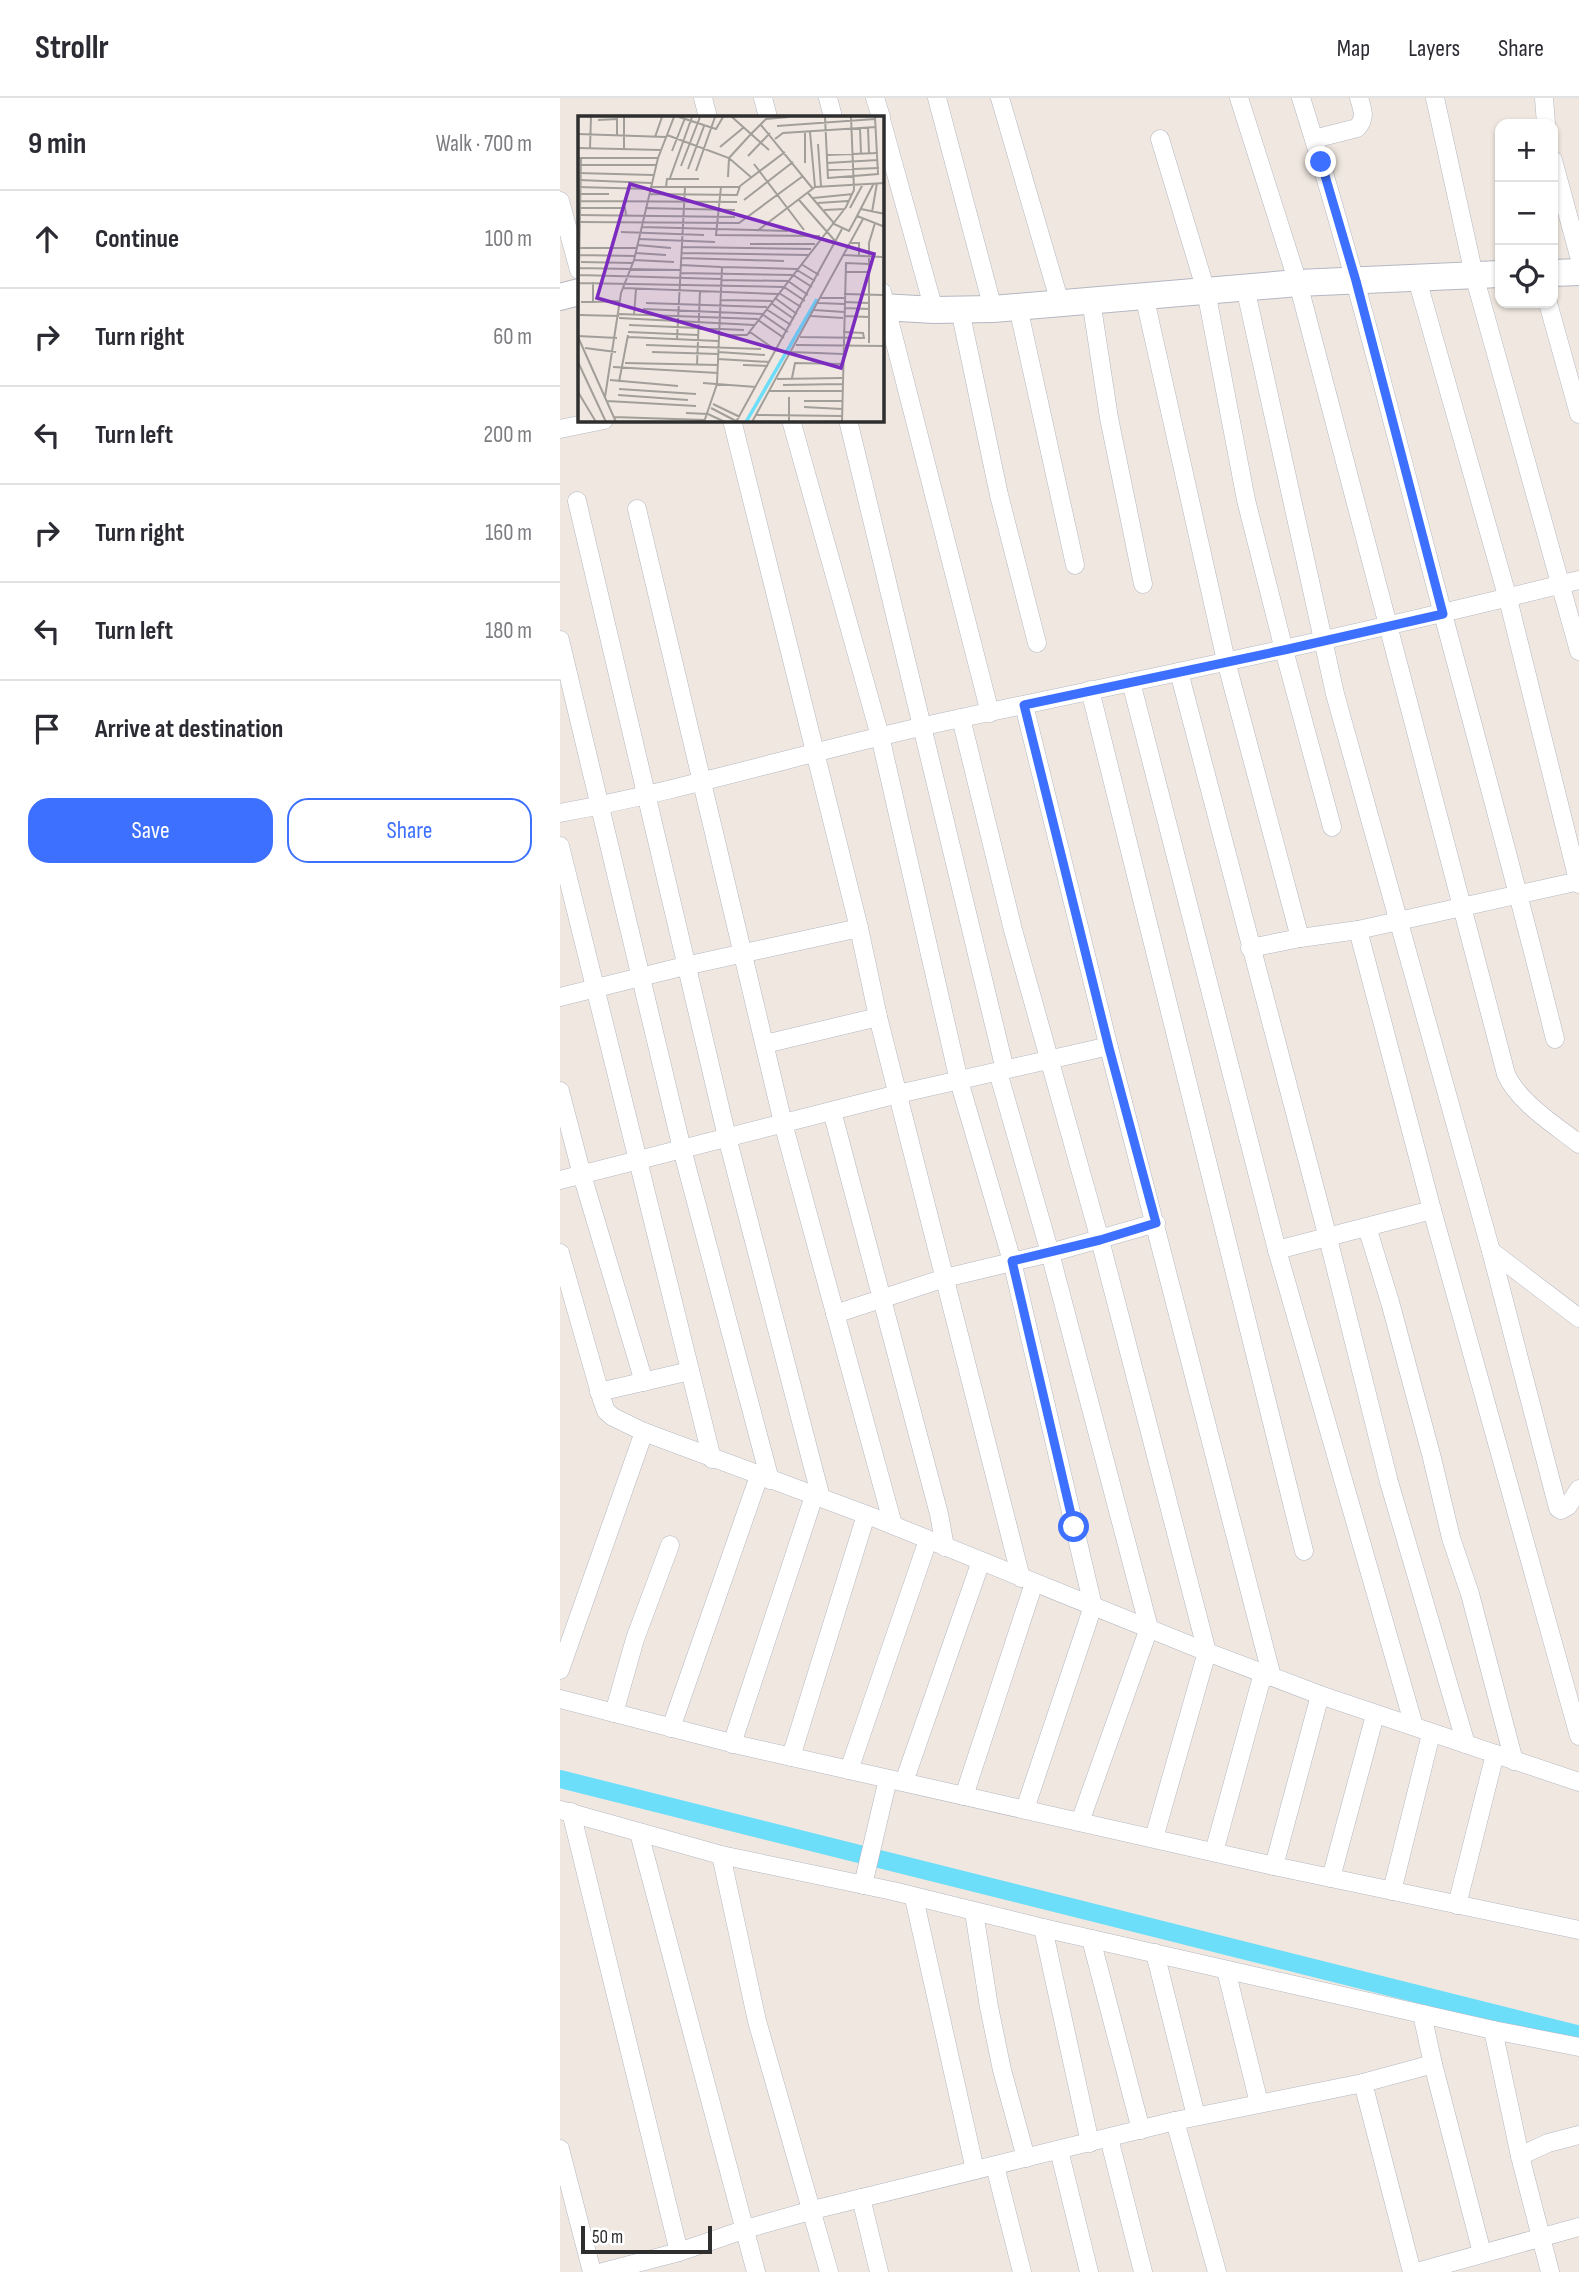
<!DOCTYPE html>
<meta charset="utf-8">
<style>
:root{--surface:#fff;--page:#f7f7f7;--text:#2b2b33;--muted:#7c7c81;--line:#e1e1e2;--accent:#3d70ff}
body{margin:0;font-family:"Sofia Sans Condensed",sans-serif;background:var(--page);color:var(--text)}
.controls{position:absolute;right:21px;top:21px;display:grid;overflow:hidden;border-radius:14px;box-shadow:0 2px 5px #0004}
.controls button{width:63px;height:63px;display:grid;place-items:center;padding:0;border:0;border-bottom:2px solid var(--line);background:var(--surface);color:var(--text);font:35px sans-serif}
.scale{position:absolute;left:21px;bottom:18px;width:131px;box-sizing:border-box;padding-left:7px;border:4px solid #2e2e2e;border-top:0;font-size:19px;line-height:24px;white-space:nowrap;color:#2e2e2e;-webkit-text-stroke:5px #fff;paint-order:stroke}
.stop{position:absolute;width:21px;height:21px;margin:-16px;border:5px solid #3d70ff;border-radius:50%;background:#fff}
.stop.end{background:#3d70ff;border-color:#fff;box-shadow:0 2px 7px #0008}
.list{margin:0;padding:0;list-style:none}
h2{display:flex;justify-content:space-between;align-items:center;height:91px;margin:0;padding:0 28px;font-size:30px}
h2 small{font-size:23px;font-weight:400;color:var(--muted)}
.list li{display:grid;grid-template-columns:46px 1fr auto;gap:21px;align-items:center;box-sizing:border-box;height:98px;padding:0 28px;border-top:2px solid var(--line)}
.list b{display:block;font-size:26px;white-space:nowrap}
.list em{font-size:23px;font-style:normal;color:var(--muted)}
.actions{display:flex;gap:14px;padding:21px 28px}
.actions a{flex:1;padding:16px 0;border:2px solid var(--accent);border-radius:21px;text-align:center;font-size:24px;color:var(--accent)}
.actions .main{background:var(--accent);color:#fff}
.icon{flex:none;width:38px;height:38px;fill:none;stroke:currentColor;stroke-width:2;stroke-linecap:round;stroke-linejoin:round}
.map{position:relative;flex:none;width:1019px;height:2174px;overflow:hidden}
header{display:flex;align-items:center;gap:42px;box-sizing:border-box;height:98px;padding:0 35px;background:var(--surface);border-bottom:2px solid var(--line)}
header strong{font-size:33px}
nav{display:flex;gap:38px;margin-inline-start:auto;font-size:24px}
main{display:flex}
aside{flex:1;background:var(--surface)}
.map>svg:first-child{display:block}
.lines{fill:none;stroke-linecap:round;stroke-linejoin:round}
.canal{stroke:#6cdef9;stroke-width:18}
.street-casing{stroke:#b4b7c2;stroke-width:19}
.secondary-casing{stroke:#b4b7c2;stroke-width:28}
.street{stroke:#fff;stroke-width:18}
.secondary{stroke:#fff;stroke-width:26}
.route{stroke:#3d70ff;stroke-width:9}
.inset-river{fill:none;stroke:#6cdef9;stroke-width:3.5}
.inset-road{fill:none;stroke:#a29e99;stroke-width:2}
.view{fill:#7b2cbf;fill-opacity:0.15;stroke:#7b2cbf;stroke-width:3.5}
.inset-edge{fill:none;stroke:#2e2e2e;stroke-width:3.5}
</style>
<header>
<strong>Strollr</strong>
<nav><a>Map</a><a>Layers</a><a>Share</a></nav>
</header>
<main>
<aside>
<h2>9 min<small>Walk · 700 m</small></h2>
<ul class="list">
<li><svg class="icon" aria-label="ahead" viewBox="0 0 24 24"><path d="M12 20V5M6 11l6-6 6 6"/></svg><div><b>Continue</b></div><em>100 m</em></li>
<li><svg class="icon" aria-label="right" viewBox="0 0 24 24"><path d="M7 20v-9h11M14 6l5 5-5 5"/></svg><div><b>Turn right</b></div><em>60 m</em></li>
<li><svg class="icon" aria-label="left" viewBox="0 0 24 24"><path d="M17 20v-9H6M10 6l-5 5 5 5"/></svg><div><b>Turn left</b></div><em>200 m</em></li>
<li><svg class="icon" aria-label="right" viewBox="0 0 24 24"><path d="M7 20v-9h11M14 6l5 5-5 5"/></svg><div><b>Turn right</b></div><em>160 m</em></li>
<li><svg class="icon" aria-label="left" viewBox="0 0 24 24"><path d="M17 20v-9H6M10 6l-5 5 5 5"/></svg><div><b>Turn left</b></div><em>180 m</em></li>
<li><svg class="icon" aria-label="arrive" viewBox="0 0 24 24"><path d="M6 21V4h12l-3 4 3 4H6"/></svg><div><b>Arrive at destination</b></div></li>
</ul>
<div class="actions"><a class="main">Save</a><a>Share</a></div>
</aside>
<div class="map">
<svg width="1019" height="2174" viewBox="0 0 1019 2174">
<rect width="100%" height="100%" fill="#f0e8e0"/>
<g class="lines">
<!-- canal -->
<polyline class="canal" points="0,1681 1017,1936"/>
<!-- street casing -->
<g class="street-casing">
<g id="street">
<polyline points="143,0 148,19"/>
<polyline points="203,0 208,19"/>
<polyline points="268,0 273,19"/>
<polyline points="315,0 321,19"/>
<polyline points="377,0 433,211"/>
<polyline points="440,0 500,205"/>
<path d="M679 0 738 185 946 976C958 1004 995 1027 1019 1046"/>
<path d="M741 0C795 170 837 344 883 516 921 658 960 799 995 941"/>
<polyline points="875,0 914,177 1019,553"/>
<polyline points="984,0 986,26"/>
<polyline points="322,25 374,212"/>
<polyline points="600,41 646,193 686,402 724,552 772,729"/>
<path d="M754 41 797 30C806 20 803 13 799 0"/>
<polyline points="993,62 1019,158"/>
<polyline points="0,103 19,172"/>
<polyline points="857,181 948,501 1019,786"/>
<polyline points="685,189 775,596 931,1153 998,1410 1001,1412 1008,1408 1019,1391"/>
<polyline points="322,194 430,615"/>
<polyline points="584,197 666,563 740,840"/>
<polyline points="531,202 549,320 583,486"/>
<polyline points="988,205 1019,316"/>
<polyline points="458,209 515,467"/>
<polyline points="400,212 439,397 477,545"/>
<polyline points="172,322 299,830 318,919 461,1480"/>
<polyline points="231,322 320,638 399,983 452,1163 533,1508 465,1711"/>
<polyline points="288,322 445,972"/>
<polyline points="0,331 44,322"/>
<polyline points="17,403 167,1039 261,1400"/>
<polyline points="77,411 223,1025 333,1427"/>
<polyline points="0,542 122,1051 210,1382"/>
<polyline points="619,574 768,1140 829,1384 906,1646"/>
<polyline points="571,584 717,1152 854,1628"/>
<path d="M530 592C599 879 670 1166 744 1453"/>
<polyline points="464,607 549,950"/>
<polyline points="401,620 453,832 540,1142 647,1554 594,1740"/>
<path d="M0 715C135 690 266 648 401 620 607 577 814 533 1019 482"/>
<polyline points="0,748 152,1361"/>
<polyline points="1019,783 798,832 872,1112 1019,1638"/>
<polyline points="690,850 740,840 798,832"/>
<polyline points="0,899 125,868 299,830"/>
<polyline points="205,946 318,919"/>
<polyline points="438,974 490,1155 589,1530 520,1724"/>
<polyline points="0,993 22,1077 84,1284"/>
<polyline points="272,1013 379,1416 385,1449"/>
<polyline points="0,1082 338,996 545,949 549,950 712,1579"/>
<polyline points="807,1129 830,1204 872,1360 891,1440 910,1496 954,1663"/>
<polyline points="717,1152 872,1112"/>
<polyline points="931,1153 1019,1220"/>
<polyline points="0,1155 42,1302 46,1313 53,1319 84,1334 315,1420 647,1554 760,1597 1019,1684"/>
<polyline points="275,1216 385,1180 490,1155 596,1125"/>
<polyline points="39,1294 130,1273"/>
<polyline points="0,1572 84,1334"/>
<polyline points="0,1601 183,1648 714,1768 1019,1832"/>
<polyline points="54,1615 75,1541 110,1447"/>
<polyline points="111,1630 199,1378"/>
<polyline points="172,1646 254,1398"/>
<polyline points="231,1659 306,1417"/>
<polyline points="289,1672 368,1442"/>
<polyline points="344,1684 421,1463"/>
<polyline points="404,1698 474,1485"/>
<polyline points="0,1712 161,1757 333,1793 483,1830 933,1932 1019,1949"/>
<polyline points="11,1714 119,2154"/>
<polyline points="79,1735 196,2174"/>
<polyline points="654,1754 703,1575"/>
<polyline points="161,1757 197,1923 269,2174"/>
<polyline points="714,1768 760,1597"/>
<polyline points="771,1780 815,1617"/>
<polyline points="303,1787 328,1681"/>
<polyline points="832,1793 871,1636"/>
<polyline points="354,1800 415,2072"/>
<polyline points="897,1807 935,1656"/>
<polyline points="414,1814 429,1909 442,1972 466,2060"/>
<polyline points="483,1830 530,2045"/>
<polyline points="531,1841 581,2032"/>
<polyline points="595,1855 636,2018"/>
<polyline points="666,1872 699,2005"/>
<polyline points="862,1916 873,1966"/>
<polyline points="933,1932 960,2058 990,2174"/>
<polyline points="803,1985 852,2174"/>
<polyline points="615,2023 657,2174"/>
<polyline points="549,2040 583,2174"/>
<polyline points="0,2051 32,2174"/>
<polyline points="499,2052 529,2174"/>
<polyline points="960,2058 988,2045 1019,2037"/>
<polyline points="435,2068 462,2174"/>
<polyline points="301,2100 319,2174"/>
<polyline points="43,2174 119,2154 186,2131 253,2112 615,2023 803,1985 873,1966 922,2155"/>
<polyline points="857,2174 1019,2129"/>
</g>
</g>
<!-- secondary casing -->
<g class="secondary-casing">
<g id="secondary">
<polyline points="993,175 1019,174"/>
<polyline points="0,199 19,194"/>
<polyline points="322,209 374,212 433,211 738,185 940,176"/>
</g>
</g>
<!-- street -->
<use href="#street" class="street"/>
<!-- secondary -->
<use href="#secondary" class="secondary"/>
</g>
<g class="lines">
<!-- route -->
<polyline class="route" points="514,1429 452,1163 540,1142 596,1125 549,950 464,607 724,552 883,516 796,183 761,64"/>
</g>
<!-- overview -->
<g transform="translate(18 18)">
<rect width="306" height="306" fill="#f0e8e0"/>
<path class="inset-river" d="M168 306 239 183"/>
<path class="inset-road" d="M101 1 138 13 145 1M154 1 191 34M247 1 250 63M20 4 39 3V20M183 9 235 73M199 10 297 3M282 12 283 38M290 12 291 37M227 16V47M232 16 237 71M0 18 88 21M89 19 151 42 174 62M77 21 84 1M197 23 205 17 298 11M240 28 243 70M142 31 165 12M0 32 83 34M12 32 13 1M46 33V1M94 35 107 2M249 39 300 37M170 40 192 17M0 42H80M249 47 300 44M176 48 226 114M0 49H78M103 50 122 1M110 53 126 10M250 54 301 52M118 55 137 1M0 57 75 59M150 61 151 42 172 19 188 3 210 1M92 62 114 1M250 62 300 58 297 1M1 64 73 67M296 67 279 100 307 111M0 71 72 73M72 71H161M88 71 89 63H121M143 71 138 119 242 120M230 77 255 106M1 78H31M71 78 159 79 162 70 207 36M235 82 275 78M166 84 215 46M221 84 258 126M3 85 159 86M240 87 270 85M1 92H47L48 99M67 92 157 94M272 92 285 68M283 93 307 98M246 94 267 93M294 96 299 67M0 99 157 101M0 106 161 107 225 60M254 107 271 115 279 100M63 111 210 115M179 115 237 71 307 67M43 116 126 119M60 123 137 126M273 127H281V140M172 128H237M59 129 93 132M104 131 233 133M1 132H58M57 137 88 139M103 137 230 139M1 139 57 140M266 139 304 141M103 142 206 145M56 144 96 146M3 146 55 147M223 148 241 159M102 149 143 151M1 152 102 154M219 154 237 165M268 156H291M102 157 215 159 234 171M1 159 143 163M143 164 210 165 230 179M0 167 206 171 227 185M45 172 200 178M201 177 223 191M266 178 305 179M197 182 219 198M243 182H266M142 184 194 185M3 186H15V166M15 186 42 185M266 186 291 187M68 187 189 191M193 187 216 203M240 187 266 188M266 192 291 193M65 193 185 198M188 193 213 209M236 194 266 196M41 198 180 203M184 198 210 216M2 199 41 200M56 199 58 173M233 200 265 202M266 200 291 201M41 202 176 209M180 204 206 222M51 209 166 214M0 210 3 42M50 216 120 219M172 216 199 235M141 219H169L268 91 276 74 273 1M0 220 39 222M0 221 38 306M50 221 140 225M222 221 286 222 285 217 265 216M99 223 107 71M291 227V127L297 107M68 229 183 233M218 229 307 230M7 232 38 236M74 236 140 238M140 236 187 239M213 236 265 238M140 243 192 246M0 246 28 306M47 247 140 249M119 249 122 175M165 249 190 250M35 251 140 257M214 262 217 247 265 248M199 263 264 262M32 264 100 270M41 266 50 219M125 267 178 271M205 269 264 268M41 273 118 278M192 275H264M0 276 18 306M40 279 110 284M27 281 43 177 56 144 80 42 96 1M211 281V306M29 285 118 290M226 285H264M135 288 162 301M226 291 264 293M133 292 158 305M108 297 130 298 147 306M178 299 264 300M36 301 127 304M126 306 139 268 144 151 219 153M158 306 264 113M174 306 285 103M264 306 268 147 291 148"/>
<path class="view" d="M52 68 296 138 263 252 19 182Z"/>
<rect width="306" height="306" class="inset-edge"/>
</g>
</svg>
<div class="controls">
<button>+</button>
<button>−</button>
<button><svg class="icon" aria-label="locate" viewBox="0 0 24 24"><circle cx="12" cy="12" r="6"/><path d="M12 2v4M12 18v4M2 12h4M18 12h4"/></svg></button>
</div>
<div class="scale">50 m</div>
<div class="stop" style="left:514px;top:1429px"></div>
<div class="stop end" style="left:761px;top:64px"></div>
</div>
</main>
